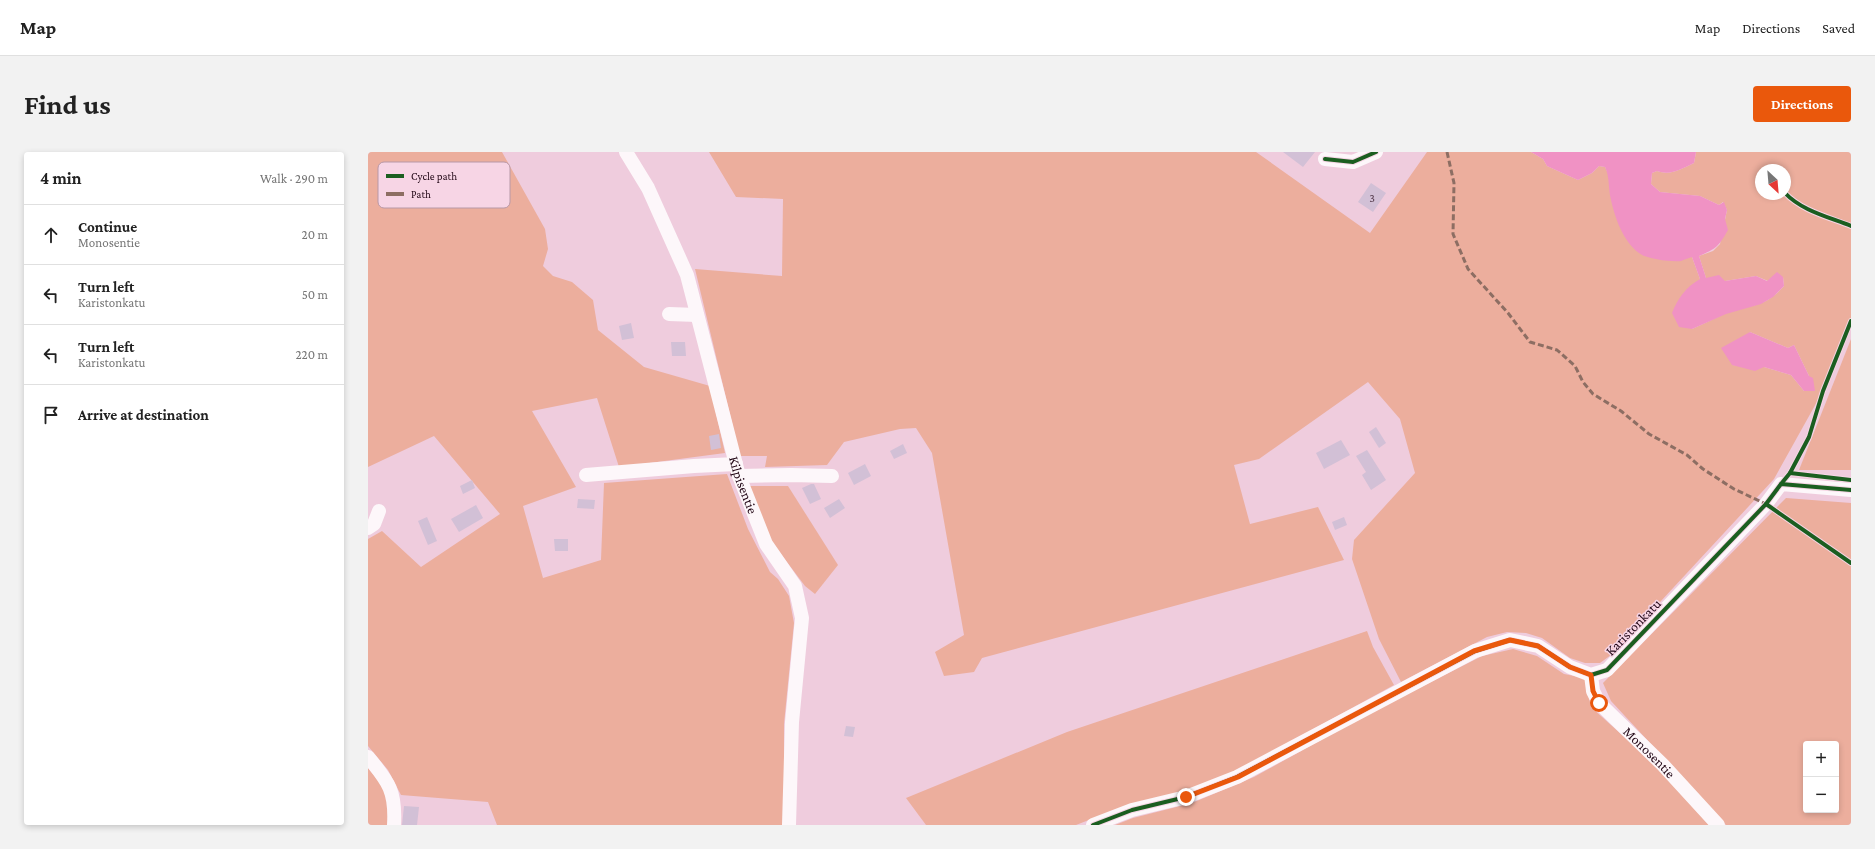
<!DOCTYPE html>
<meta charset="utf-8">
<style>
:root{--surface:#fff;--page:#f2f2f2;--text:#222;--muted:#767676;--line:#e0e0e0;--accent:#ea580c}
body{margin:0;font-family:"Crimson Pro",serif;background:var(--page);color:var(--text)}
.controls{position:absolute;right:12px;bottom:12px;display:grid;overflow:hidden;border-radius:4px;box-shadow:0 2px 6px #0003}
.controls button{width:36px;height:36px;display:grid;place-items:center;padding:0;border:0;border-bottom:1px solid var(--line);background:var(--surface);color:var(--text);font:20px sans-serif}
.compass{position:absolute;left:1387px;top:12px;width:36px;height:36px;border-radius:50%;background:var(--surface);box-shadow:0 2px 6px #0003;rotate:154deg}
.stop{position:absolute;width:12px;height:12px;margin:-9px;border:3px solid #ea580c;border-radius:50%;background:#fff}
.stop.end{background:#ea580c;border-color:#fff;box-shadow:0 1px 4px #0008}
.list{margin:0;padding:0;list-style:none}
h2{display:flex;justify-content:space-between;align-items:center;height:52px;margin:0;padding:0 16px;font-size:17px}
h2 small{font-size:13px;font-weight:400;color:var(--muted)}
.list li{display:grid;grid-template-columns:26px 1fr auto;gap:12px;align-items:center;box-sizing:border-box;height:60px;padding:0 16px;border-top:1px solid var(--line)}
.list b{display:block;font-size:15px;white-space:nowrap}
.list p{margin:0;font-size:13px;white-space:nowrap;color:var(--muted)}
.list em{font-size:13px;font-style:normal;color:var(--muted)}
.icon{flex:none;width:22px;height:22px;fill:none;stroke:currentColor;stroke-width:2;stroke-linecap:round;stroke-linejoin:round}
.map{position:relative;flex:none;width:1483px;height:673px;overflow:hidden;border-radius:4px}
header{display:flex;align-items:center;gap:24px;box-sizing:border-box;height:56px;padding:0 20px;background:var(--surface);border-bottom:1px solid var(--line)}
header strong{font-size:19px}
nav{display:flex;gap:22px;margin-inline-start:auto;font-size:14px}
.intro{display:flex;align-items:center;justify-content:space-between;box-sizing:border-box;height:96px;padding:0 24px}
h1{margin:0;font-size:28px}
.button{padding:10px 18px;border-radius:4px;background:var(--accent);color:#fff;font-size:14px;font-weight:700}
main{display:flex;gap:24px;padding:0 24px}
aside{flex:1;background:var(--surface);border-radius:4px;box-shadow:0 2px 6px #0003}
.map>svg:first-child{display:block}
.green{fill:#ecae9d;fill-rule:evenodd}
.water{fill:#f092c4}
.building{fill:#d2c0d6}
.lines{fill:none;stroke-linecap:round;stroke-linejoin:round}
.minor{stroke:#fdf7fa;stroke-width:14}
.quiet{stroke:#8d6e63;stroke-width:3;stroke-dasharray:6 3;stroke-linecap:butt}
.cycleway-casing{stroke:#f7d5e5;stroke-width:6}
.cycleway{stroke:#1b5e20;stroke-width:4}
.route{stroke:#ea580c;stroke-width:5}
.labels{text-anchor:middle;stroke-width:3;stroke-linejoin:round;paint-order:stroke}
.number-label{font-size:12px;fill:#503748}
.street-label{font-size:14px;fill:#230817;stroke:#f7d5e5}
.key{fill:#f7d5e5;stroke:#b798a7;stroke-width:1}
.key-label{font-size:11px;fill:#230817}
</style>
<header>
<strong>Map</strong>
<nav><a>Map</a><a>Directions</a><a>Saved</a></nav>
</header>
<div class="intro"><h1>Find us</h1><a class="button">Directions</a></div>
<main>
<aside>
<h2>4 min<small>Walk · 290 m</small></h2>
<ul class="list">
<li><svg class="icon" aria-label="ahead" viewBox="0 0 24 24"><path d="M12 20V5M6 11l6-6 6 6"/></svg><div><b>Continue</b><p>Monosentie</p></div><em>20 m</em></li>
<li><svg class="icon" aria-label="left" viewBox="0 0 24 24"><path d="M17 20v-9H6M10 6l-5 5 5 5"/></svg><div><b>Turn left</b><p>Karistonkatu</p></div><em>50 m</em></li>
<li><svg class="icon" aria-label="left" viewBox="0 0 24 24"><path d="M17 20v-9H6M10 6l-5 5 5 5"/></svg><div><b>Turn left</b><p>Karistonkatu</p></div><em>220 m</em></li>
<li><svg class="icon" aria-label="arrive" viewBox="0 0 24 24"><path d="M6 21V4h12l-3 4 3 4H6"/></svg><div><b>Arrive at destination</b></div></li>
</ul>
</aside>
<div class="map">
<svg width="1483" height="673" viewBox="0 0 1483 673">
<rect width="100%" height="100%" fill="#efccdd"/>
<!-- green -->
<g class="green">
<polygon points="0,0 134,0 177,77 180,97 175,114 185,124 204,130 225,148 230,178 276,215 342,234 357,301 251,315 229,246 164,259 208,335 155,354 175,426 233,408 236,331 359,322 380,377 402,420 410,427 421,444 426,471 416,572 416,673 129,673 120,650 33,643 20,618 0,594 0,387 14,379 53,415 132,362 66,284 0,315"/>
<path d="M341 0H888L1002 81 1059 0H1163L1175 7 1179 14 1210 28 1224 21 1231 14 1237 15 1241 23 1324 105 1332 127 1324 177C1336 172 1347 166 1358 161 1385 151 1395 157 1416 134L1415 125 1400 129 1388 124 1357 129 1338 126 1331 104 1345 99 1352 92 1359 58 1355 50 1351 53 1332 44 1292 40 1283 32 1284 21 1289 19C1303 24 1313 17 1326 11L1328 0H1483V169L1455 239 1406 327 1243 503 1232 511H1217L1202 506 1174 486 1158 481 1139 480 1119 485 1033 530 1011 487 984 407 986 388 1047 321 1032 267 1000 230 891 307 866 313 882 372 950 355 976 408 614 506 606 520 576 524 567 500 596 483 564 301 548 276 532 277 476 290 459 313 397 315 399 304H372L327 117 414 124 415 47 368 45ZM1393 18H1417V42H1393ZM1382 180 1420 196 1426 193 1441 224 1436 239 1423 223 1396 215 1364 213Z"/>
<polygon points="1483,187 1483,318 1431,318"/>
<polygon points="381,334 420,334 470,413 447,442 437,434 400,385"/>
<path d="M1418 346 1483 351V673H1358L1243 549 1235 531ZM1438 592H1468V658H1438Z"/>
<polygon points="999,479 1005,495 1026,533 861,623 815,641 762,652 708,673 558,673 538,646 699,580"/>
<polygon points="1145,497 1169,504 1196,522 1217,526 1223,555 1284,610 1341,673 747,673 765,666 824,651 886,625 1000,562 1114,504"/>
<path d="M0 616C18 638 22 644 20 673H0Z"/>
</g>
<!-- water -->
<g class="water">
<path d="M1163 0H1328L1326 11C1313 17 1303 24 1289 19L1284 21 1283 32 1292 40 1332 44 1351 53 1356 50 1359 58 1357 67 1360 78C1351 94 1348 97 1331 104L1338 126 1351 123 1357 129 1388 124 1399 129 1409 120 1415 125 1416 134 1405 145 1393 152 1358 162 1324 177 1311 175 1304 161C1310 146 1318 135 1332 127L1324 105C1320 106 1316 108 1313 109 1303 110 1278 107 1271 101 1255 89 1247 66 1243 48 1240 36 1242 26 1237 15L1231 14 1224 21 1210 28 1179 14 1175 7Z"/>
<polygon points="1382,180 1420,196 1426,193 1441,224 1445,226 1447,239 1436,239 1423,223 1396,215 1387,219 1364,213 1353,196"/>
</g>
<!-- building -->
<g class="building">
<polygon points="915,0 947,0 935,15"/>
<polygon points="1003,31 1018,41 1005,60 990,50"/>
<polygon points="263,171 266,186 254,188 251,174"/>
<polygon points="303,190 317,190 318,204 304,204"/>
<polygon points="1008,275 1018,291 1011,296 1001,280"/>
<polygon points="351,282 353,296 343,298 341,284"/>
<polygon points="973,288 982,303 956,317 948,301"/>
<polygon points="535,292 539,301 526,307 522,299"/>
<polygon points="999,298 1018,328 1003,338 994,323 998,320 988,304"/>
<polygon points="497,312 503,324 486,333 480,321"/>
<polygon points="104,328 107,336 95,342 92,334"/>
<polygon points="443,332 446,332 453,347 442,352 434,336"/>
<polygon points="210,347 227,348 226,357 209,356"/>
<polygon points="471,347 477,356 462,366 456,356"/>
<polygon points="108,353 115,366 91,380 83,367"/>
<polygon points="59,365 69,389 60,393 50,369"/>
<polygon points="976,365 979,373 967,378 964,370"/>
<polygon points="186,387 200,387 200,399 187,399"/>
<polygon points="478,574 487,575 485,585 476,584"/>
<polygon points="36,654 51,655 49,673 34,673"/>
</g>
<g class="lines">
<!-- minor -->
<g class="minor">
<path id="s1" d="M258 0 280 36 319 123 371 324 398 392 427 434 434 466 424 570 421 673"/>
<polyline points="957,7 985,10 1008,0"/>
<polyline points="301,162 329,163"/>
<polyline points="218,323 326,314 368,312"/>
<polyline points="371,324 423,323 464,324"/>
<polyline points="0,376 6,372 11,359"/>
<path id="s2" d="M1223 523 1225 539 1231 551 1295 613 1350 673"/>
<path d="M0 605C21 630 28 640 26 673"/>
<polyline points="725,673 764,658 818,645 869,625 1107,499 1142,488 1170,494 1202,515 1223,523 1239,518 1398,352 1413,332 1483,338"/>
</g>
<!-- quiet -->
<polyline class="quiet" points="1079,0 1086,31 1085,82 1100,117 1140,161 1162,190 1189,198 1207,214 1215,230 1225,242 1253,259 1281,282 1319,303 1335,317 1366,337 1398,352"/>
<!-- cycleway casing -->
<g class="cycleway-casing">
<g id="cycleway">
<polyline points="957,7 985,10 1008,0"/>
<path d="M1417 41C1434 59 1461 65 1483 74"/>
<polyline points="1422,321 1483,328"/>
<polyline points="1413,332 1422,321 1441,285 1455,239 1483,169"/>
<polyline points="1398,352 1483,411"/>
<polyline points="725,673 764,658 818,645 869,625 1107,499 1142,488 1170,494 1202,515 1223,523 1239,518 1398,352 1413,332 1483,338"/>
</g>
</g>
<!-- cycleway -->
<use href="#cycleway" class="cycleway"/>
</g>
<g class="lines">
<!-- route -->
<polyline class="route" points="818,645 870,625 1106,499 1142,488 1170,494 1202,515 1223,523 1225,539 1231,551"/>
</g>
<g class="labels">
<!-- number labels -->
<g class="number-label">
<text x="1004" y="50">3</text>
</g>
<!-- street labels -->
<g class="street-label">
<text dy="5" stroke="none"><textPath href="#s1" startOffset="355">Kilpisentie</textPath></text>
<text transform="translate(1265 475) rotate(-46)" y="5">Karistonkatu</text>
<text dy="5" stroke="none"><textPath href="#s2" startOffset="100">Monosentie</textPath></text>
</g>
</g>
<!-- legend -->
<rect x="10" y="10" width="132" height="46" rx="6" class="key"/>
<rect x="18" y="22" width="18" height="4" fill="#1b5e20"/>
<rect x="18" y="40" width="18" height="4" fill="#8d6e63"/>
<g class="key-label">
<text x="43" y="28">Cycle path</text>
<text x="43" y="46">Path</text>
</g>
</svg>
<div class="controls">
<button>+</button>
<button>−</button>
</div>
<svg class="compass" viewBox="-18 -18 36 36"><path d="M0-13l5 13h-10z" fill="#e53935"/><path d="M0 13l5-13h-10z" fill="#767676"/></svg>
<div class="stop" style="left:1231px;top:551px"></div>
<div class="stop end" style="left:818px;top:645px"></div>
</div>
</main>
